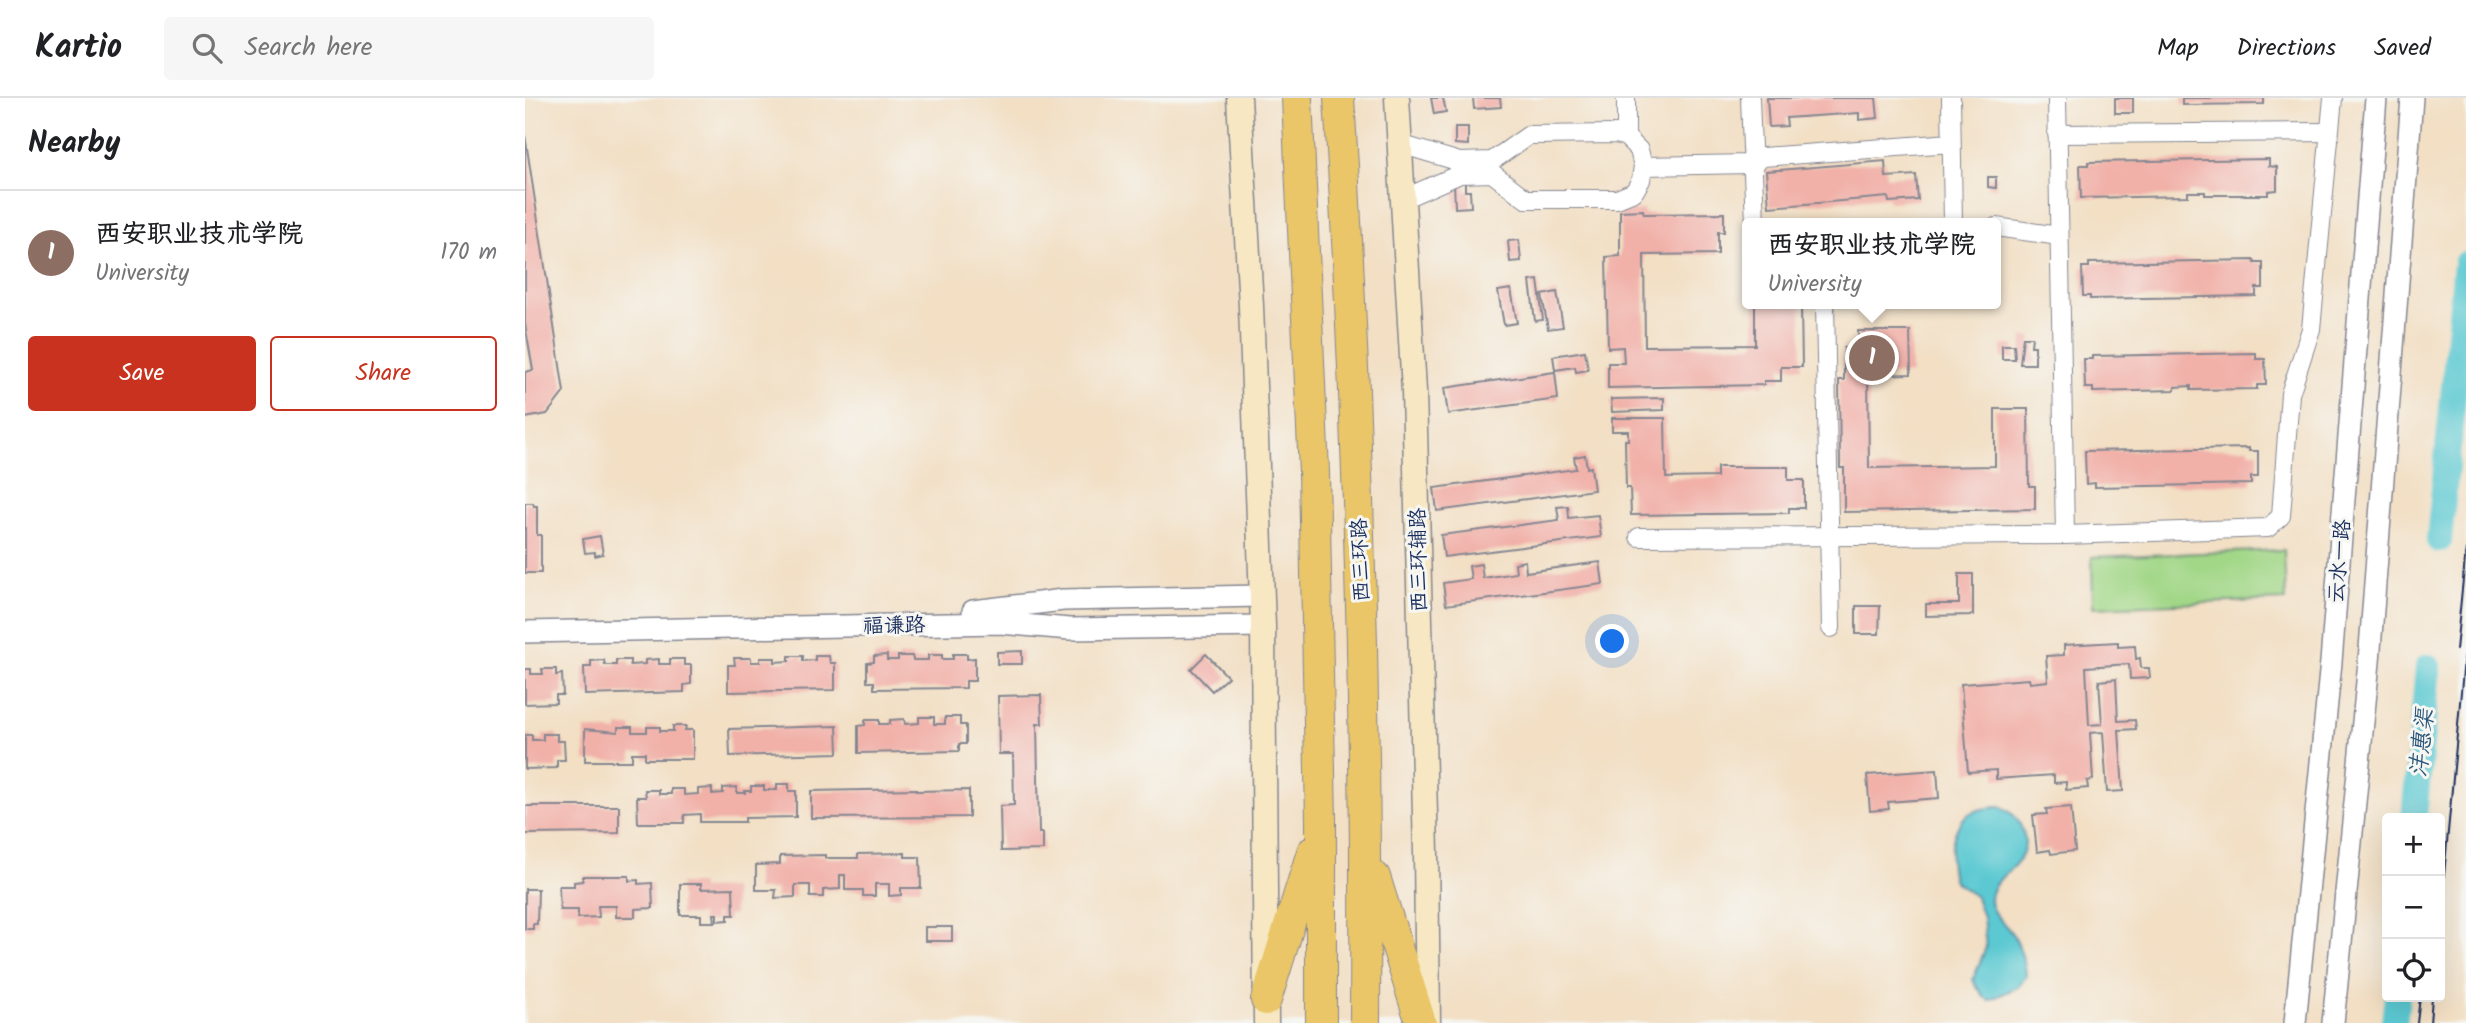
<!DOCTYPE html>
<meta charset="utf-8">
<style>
:root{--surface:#fff;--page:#f6f6f6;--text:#202124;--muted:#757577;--line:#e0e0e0;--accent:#c8321e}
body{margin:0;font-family:Kalam,"LXGW WenKai TC",sans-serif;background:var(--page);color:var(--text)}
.controls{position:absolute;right:21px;bottom:21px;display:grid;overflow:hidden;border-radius:7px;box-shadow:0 7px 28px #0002}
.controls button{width:63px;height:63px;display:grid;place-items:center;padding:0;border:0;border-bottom:2px solid var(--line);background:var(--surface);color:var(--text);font:35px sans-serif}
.you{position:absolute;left:1088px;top:544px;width:24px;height:24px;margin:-18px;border:5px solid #fff;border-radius:50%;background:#1a73e8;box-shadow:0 0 0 10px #1a73e833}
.badge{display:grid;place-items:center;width:46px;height:46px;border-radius:50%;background:var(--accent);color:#fff;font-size:23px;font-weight:700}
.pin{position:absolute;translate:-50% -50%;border:4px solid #fff;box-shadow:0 2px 7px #0006}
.popup{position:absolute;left:1217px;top:120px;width:259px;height:91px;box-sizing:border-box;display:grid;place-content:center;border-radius:7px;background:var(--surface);filter:drop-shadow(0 2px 5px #0005);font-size:23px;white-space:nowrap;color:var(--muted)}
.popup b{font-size:26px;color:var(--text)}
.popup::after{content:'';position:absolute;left:50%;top:100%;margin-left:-14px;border:14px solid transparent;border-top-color:var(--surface)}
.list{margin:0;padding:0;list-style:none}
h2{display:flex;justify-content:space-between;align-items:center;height:91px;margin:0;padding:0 28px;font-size:30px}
h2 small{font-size:23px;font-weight:400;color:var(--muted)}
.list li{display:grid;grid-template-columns:46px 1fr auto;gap:21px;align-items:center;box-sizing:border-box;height:126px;padding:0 28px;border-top:2px solid var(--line)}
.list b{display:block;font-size:26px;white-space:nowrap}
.list p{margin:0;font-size:23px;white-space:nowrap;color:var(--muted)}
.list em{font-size:23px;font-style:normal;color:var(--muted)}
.actions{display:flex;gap:14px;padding:21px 28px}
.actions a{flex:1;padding:16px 0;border:2px solid var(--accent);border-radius:7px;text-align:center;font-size:24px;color:var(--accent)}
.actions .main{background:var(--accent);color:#fff}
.icon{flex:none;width:38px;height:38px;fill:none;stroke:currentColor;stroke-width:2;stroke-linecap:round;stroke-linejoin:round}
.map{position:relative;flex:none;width:1941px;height:925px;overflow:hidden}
header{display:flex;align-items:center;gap:42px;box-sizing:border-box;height:98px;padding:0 35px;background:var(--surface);border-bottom:2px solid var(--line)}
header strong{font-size:33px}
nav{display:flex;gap:38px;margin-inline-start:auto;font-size:24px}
.search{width:490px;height:63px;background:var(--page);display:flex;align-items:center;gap:18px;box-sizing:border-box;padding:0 24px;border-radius:7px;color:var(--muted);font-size:26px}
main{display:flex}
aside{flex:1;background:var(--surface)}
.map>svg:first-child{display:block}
.green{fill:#a2d787;stroke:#5e8372;stroke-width:2}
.water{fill:#5cc9d2;stroke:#3c7c98;stroke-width:2}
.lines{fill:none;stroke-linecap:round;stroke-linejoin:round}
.river{stroke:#5cc9d2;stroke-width:26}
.building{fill:#f1b0a8}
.minor-casing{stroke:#868791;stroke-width:20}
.tertiary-casing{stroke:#868791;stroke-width:24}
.secondary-casing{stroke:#868791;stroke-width:27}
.trunk-casing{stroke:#868791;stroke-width:32}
.minor{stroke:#fff;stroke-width:18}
.tertiary{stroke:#fff;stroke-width:21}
.secondary{stroke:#f7e8c3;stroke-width:24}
.trunk{stroke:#eac669;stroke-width:30}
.tram{stroke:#1b2f5e;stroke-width:2}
.labels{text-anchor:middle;stroke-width:6;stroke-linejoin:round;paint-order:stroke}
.street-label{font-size:21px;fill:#1b2f5e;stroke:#f6f6f2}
.water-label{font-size:23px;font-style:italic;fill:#2b567b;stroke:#f6f6f2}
</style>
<header>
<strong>Kartio</strong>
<div class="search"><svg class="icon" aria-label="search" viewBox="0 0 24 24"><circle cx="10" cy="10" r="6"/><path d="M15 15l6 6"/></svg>Search here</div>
<nav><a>Map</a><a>Directions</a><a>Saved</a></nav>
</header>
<main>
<aside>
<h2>Nearby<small></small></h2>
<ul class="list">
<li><span class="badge" style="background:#8d6e63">1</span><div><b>西安职业技术学院</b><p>University</p></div><em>170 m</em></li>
</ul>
<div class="actions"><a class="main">Save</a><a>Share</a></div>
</aside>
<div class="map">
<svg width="1941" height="925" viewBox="0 0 1941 925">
<rect width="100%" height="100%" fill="#f6f6f2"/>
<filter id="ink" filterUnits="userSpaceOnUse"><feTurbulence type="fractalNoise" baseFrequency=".0143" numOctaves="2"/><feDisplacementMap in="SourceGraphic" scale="14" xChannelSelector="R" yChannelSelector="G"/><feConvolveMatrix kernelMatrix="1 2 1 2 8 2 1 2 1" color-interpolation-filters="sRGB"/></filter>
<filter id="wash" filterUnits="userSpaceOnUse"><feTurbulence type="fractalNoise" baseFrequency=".00686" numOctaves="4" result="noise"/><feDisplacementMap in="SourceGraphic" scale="28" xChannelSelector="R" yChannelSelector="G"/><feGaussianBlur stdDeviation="1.57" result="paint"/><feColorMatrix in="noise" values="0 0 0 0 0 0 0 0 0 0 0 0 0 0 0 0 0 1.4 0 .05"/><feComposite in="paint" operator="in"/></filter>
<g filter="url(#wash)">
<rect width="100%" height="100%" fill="#f2dfc4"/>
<!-- green -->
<polygon class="green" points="1759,452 1761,502 1568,509 1567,459"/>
<!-- water -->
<path class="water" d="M1475 709C1487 714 1492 719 1497 731 1511 765 1472 774 1466 795 1460 813 1480 824 1488 837 1494 846 1501 867 1501 878L1493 889 1464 902 1459 899 1448 882 1461 849 1458 819 1451 799 1429 783C1422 765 1426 737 1437 722 1446 711 1462 710 1475 709Z"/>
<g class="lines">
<!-- river -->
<g class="river">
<polyline points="1914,442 1941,166"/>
<polyline points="1889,720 1903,569"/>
<polyline points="1869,925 1872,899"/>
</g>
</g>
<g id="blocks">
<!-- building -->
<g class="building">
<polygon points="906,0 918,0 921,14 909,16"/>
<polygon points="948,0 975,0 976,9 949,11"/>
<polygon points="1242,0 1351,0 1353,20 1334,22 1334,15 1261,20 1262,28 1244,29"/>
<rect x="1590" y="0" width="18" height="15"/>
<polygon points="1657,0 1739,0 1739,6 1657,7"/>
<polygon points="930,29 943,29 943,47 930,46"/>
<polygon points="0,37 39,294 22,316 0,320 0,274 8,272 0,226"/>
<polygon points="1744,61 1744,68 1752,69 1752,92 1743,93 1743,97 1680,97 1680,94 1663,94 1663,98 1556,100 1555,67 1563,67 1563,64"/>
<polygon points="1360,63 1361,79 1391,77 1393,102 1364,104 1363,99 1244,109 1241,73"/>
<polygon points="1463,79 1471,79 1471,90 1463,89"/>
<polygon points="929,83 940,83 940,93 945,93 946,109 930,110"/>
<polygon points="1118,112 1119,116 1199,115 1199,134 1193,134 1193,156 1119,157 1120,248 1230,247 1230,206 1276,206 1277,269 1256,269 1256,283 1239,283 1239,287 1083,290 1083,265 1099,265 1098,249 1083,250 1081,159 1095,158 1095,113"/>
<polygon points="994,142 996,163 985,164 983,143"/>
<polygon points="1729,162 1730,165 1738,165 1738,190 1731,190 1731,198 1565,201 1565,198 1558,198 1557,169 1564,169 1564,165"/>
<polygon points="1013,182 1018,222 1010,223 1005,183"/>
<polygon points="986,191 992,225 979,227 973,193"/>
<polygon points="1032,194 1038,229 1023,231 1017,197"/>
<polygon points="1333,233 1385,233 1386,276 1343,277 1344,370 1470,368 1470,311 1503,311 1504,388 1510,388 1510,411 1319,414 1319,370 1315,370 1314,282 1319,282 1319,250 1333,250"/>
<polygon points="1498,239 1507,239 1506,248 1510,248 1510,266 1495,266"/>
<polygon points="1477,247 1489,247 1490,261 1477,261"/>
<polygon points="1060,253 1063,272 1051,274 1050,269 1030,272 1028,258"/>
<polygon points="1731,255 1731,261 1740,261 1741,287 1732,287 1732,291 1666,292 1666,288 1650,289 1650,292 1568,294 1568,290 1560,290 1559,261 1567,261 1567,258"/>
<polygon points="1030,274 1033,301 923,316 919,290"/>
<polygon points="1139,300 1139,312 1087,314 1086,301"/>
<polygon points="1087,320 1140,320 1141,380 1192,379 1192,369 1263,369 1263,382 1279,382 1279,410 1264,410 1264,415 1106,417 1105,390 1101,390 1100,342 1103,342 1103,333 1087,333"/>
<polygon points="1724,350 1724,353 1733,353 1733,379 1726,379 1726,386 1570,389 1570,385 1561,386 1560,353"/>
<polygon points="1060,357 1062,370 1066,369 1069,392 912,413 909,390 1051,371 1049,359"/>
<polygon points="0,405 8,405 9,408 12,408 12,437 16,437 16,475 0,475"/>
<polygon points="1043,408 1044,420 1073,417 1076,439 919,459 916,437 1034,422 1032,409"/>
<polygon points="75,438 78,456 70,458 70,454 60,455 58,441"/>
<polygon points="1000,463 1001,474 1075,464 1078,486 921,507 918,485 946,481 944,468 956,466 958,480 991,475 990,465"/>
<polygon points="1434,476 1448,476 1448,517 1401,518 1401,506 1434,506"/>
<polygon points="1331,508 1355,508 1354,536 1331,536"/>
<polygon points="1593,544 1593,549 1610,548 1611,561 1615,560 1616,570 1624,570 1625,580 1605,581 1604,566 1561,569 1564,627 1577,626 1574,583 1591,581 1593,623 1610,622 1611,631 1594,632 1598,693 1582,694 1578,634 1565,635 1568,682 1562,683 1563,690 1541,692 1541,684 1529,685 1529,677 1471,681 1471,672 1443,674 1436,586 1504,581 1505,585 1523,583 1521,558 1539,557 1539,547"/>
<polygon points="497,553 497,566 472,566 472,554"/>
<polygon points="428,556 442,556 442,561 450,560 450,583 441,583 441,590 349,591 349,584 342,584 342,565 349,564 349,558 362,557 362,562 373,562 373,558 387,558 388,562 403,562 403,557 417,557 417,561 428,561"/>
<polygon points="681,556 703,579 687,593 666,571"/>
<polygon points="264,558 278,558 278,563 290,562 290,558 304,558 305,565 310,565 310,592 203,594 203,567 210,567 209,560 226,560 226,564 235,564 235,560 250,560 250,564 264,563"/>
<polygon points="134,561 134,566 145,566 145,561 159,561 159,567 166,567 166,586 159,587 159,594 60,597 59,569 66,569 66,563 79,562 80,567 91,567 91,562 105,562 105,567 120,566 120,562"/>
<polygon points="0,571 6,571 6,576 18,576 17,571 31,571 31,577 37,576 38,597 31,597 31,605 0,606"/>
<polygon points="516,597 517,626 512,626 514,735 518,735 518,752 476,753 475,708 489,707 488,656 474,656 473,598"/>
<polygon points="394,619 409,619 409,626 420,626 420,619 435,619 435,627 441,627 441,646 434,646 434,653 333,655 333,628 340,627 340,622 354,622 354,626 365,626 365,622 379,621 380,626 394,625"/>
<polygon points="148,628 161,628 160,632 168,632 168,661 120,661 120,655 107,655 107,663 60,663 60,631 93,634 93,629 107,629 107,634 122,634 122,629 135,629 135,633 148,633"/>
<polygon points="312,628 313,655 205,658 204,631"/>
<polygon points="18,636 32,636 32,643 39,643 40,662 32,662 32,670 0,671 0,637 7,637 7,642 18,642"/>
<polygon points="1412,672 1414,700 1363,704 1364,711 1345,713 1342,677"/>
<polygon points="252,686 264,686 264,693 271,693 271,719 220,720 220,724 175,724 175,716 159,717 159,725 113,725 112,699 121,699 120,692 134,692 134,696 146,696 146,691 159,691 159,697 173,696 173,691 187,690 187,696 198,695 198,690 212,689 212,695 220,695 220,693 226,693 226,688 239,688 239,692 252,692"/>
<polygon points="391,691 391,693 444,692 444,719 286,720 286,693"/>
<polygon points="0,708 94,708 94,735 0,736"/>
<polygon points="1546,709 1550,753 1526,756 1525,752 1512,754 1508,717 1522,716 1521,711"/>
<polygon points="380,755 380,759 395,759 396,790 376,790 376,797 364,798 364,786 350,786 350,798 338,798 338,792 320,792 320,777 315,777 315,791 298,792 298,799 285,799 285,787 270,787 270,799 250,800 251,792 231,792 231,767 255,766 255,758 300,757 300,760 333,760 333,756"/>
<polygon points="58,778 104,778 104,783 113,782 113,786 127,785 128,810 110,811 110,819 91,819 91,808 73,808 74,819 53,820 53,812 35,812 34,788 49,788 49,784 58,783"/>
<polygon points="155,786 176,786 176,791 208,790 209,817 203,817 203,822 192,823 192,816 189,816 190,824 176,824 176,817 155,817"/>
<polygon points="0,791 13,791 12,826 8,826 8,831 0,831"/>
<rect x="400" y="829" width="27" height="14"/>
</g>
</g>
</g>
<g filter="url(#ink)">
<use href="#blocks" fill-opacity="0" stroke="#868791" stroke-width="2"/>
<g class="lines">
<!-- minor casing -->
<g class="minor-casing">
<g id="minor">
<polyline points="1101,0 1101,39"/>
<polyline points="1225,0 1230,125"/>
<polyline points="1426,0 1428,125"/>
<polyline points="1532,0 1540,437"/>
<polyline points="1532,36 1804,34"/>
<polyline points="875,46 935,64 967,63 1004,37 1091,36 1101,39 1114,52 1118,68 1116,82 1109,94 1092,101 1001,101 967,75 935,76 878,101"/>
<polyline points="1118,68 1227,66 1238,59 1426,45"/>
<polyline points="1471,129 1534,138"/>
<polyline points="1300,206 1306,530"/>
<polyline points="1114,439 1540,437 1743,430 1756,418 1765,296 1786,231 1808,0"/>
</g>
</g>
<!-- tertiary casing -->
<g class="tertiary-casing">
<g id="tertiary">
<polyline points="448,513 538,502 736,498"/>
<polyline points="0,534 475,525 545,531 738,528"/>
<polyline points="1770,925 1806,564 1851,0"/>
<polyline points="1808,925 1844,564 1887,0"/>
</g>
</g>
<!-- secondary casing -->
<g class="secondary-casing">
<g id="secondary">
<polyline points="714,0 726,208 738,528 741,925"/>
<polyline points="872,0 889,293 901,755 903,925"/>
</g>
</g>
<!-- trunk casing -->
<g class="trunk-casing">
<g id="trunk">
<polyline points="772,0 789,374 796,723 796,925"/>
<path d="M814 0C833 308 842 616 840 925"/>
<polyline points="850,779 896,925"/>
<polyline points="741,902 787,754"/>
</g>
</g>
<!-- minor -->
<use href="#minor" class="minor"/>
<!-- tertiary -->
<use href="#tertiary" class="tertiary"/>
<!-- secondary -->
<use href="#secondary" class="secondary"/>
<!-- trunk -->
<use href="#trunk" class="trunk"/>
<!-- tram -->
<g class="tram">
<polyline points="1931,552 1941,451"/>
<polyline points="1915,820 1941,540"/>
<polyline points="1892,925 1895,899"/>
<polyline points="1905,925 1907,899"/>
</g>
</g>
</g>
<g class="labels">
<!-- street labels -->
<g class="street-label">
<text transform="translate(835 462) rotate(-92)" y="7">西三环路</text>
<text transform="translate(893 462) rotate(-91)" y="7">西三环辅路</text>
<text transform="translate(1814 463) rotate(-85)" y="7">云水一路</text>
<text transform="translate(369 527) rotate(-1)" y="7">福谦路</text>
</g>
<!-- water labels -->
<g class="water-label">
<text transform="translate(1896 645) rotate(-84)" y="8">沣惠渠</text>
</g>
</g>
</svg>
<div class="controls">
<button>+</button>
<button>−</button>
<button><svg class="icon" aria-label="locate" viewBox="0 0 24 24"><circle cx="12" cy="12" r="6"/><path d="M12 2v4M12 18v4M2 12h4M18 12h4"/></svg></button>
</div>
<div class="you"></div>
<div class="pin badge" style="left:1347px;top:260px;background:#8d6e63">1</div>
<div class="popup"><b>西安职业技术学院</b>University</div>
</div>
</main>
